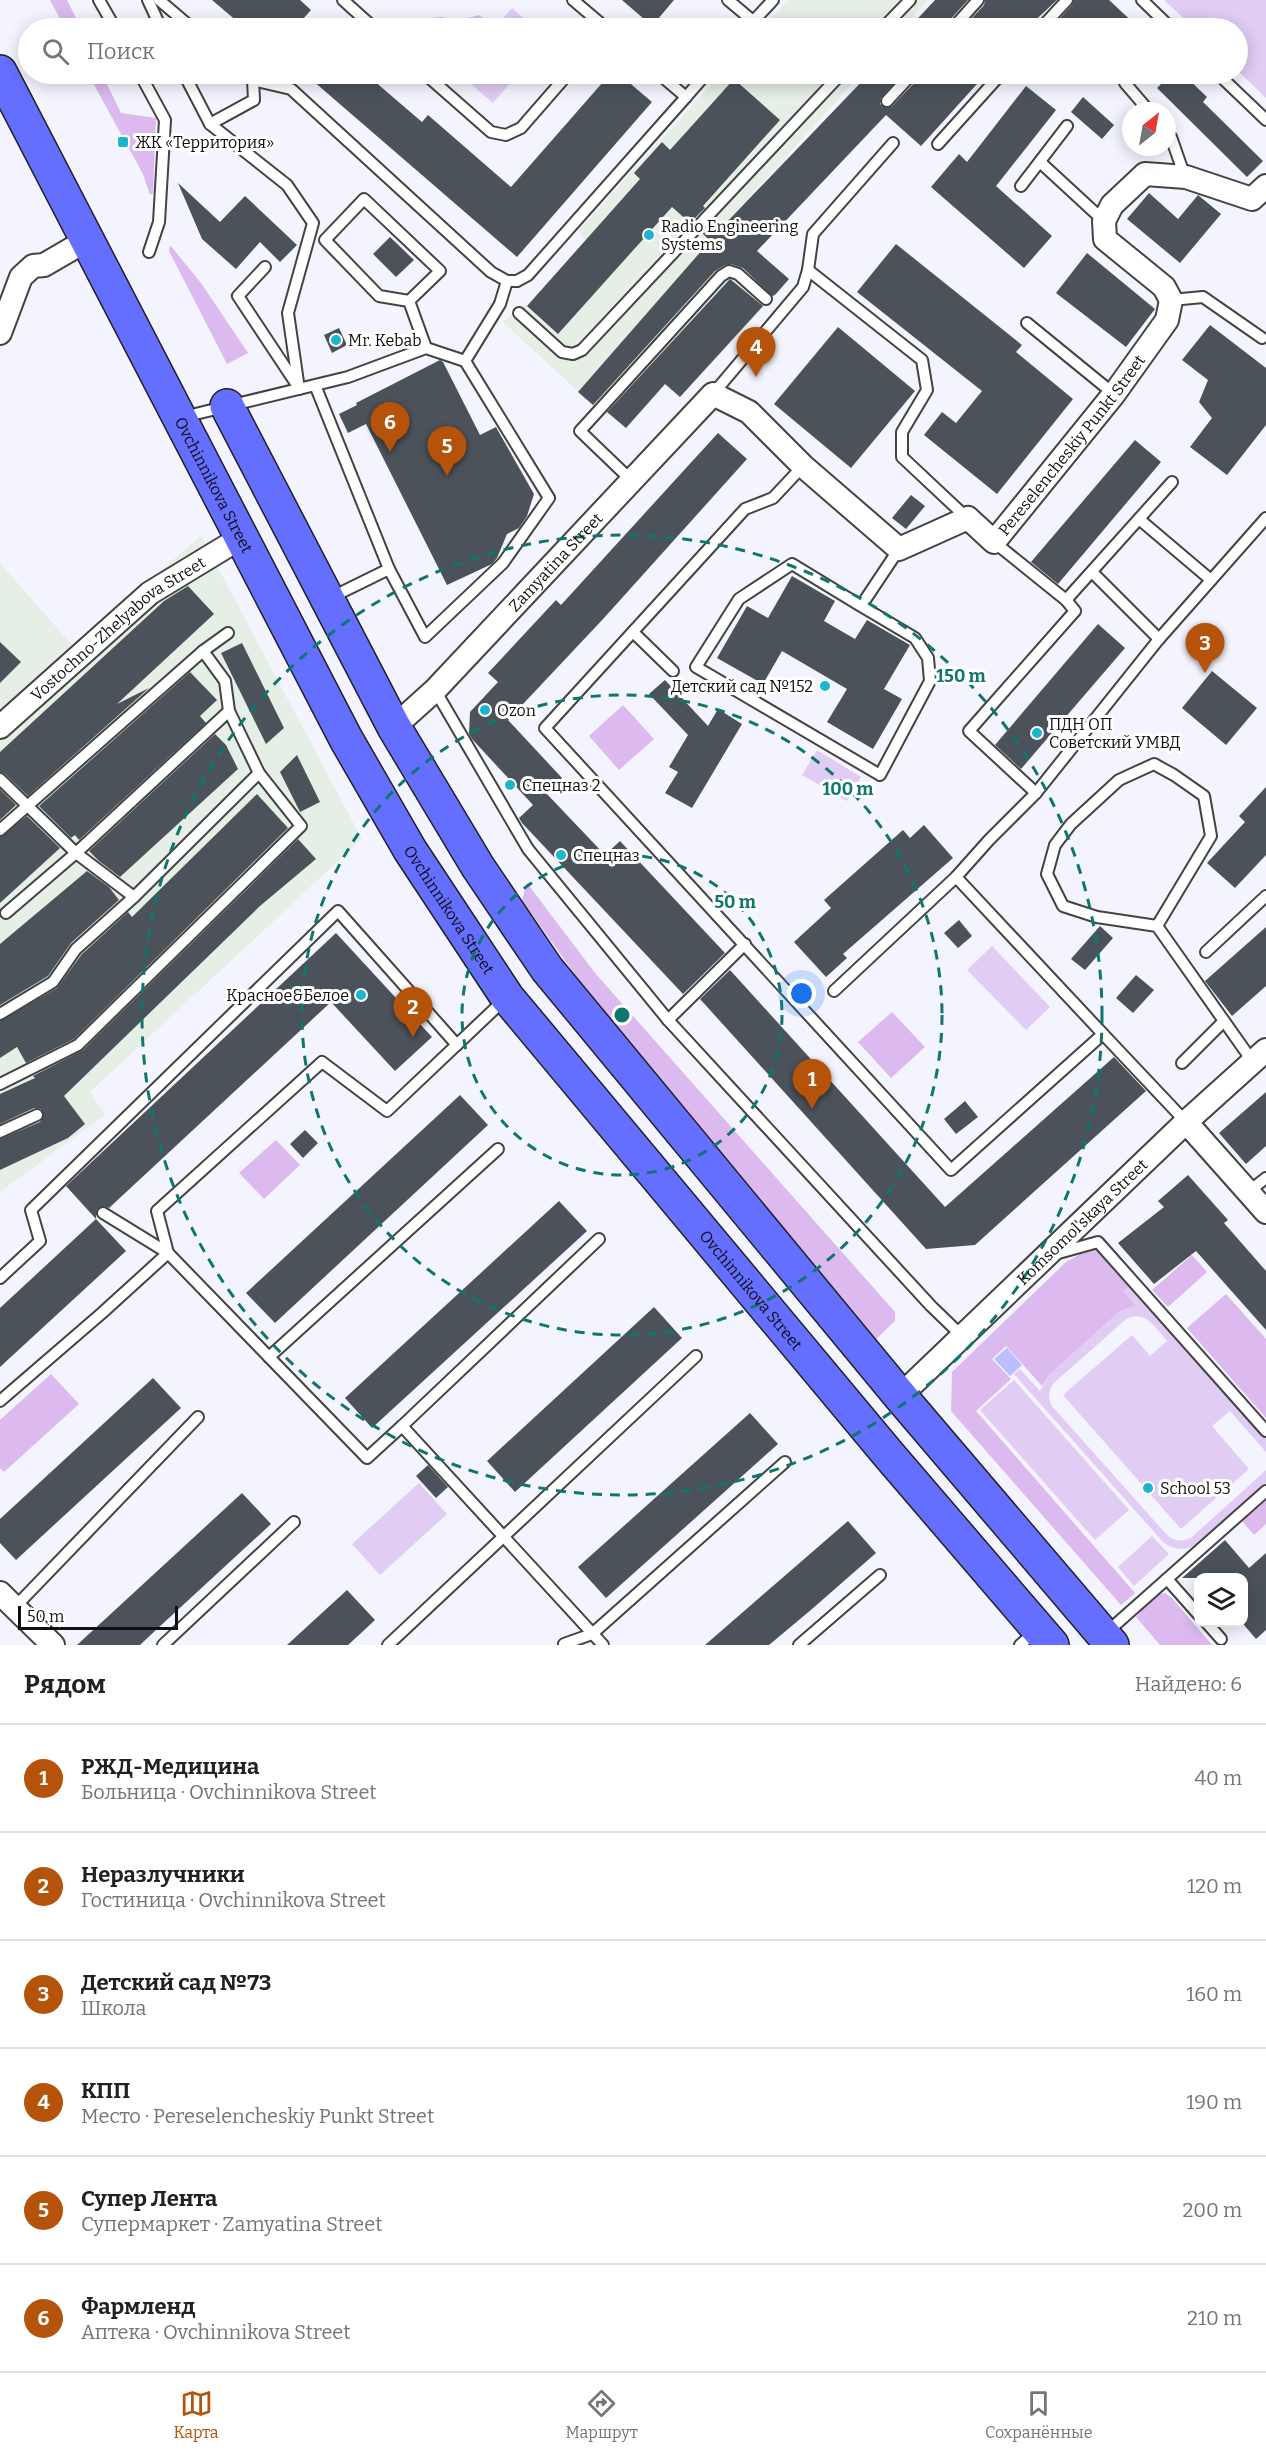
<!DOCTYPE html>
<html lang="ru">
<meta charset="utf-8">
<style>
:root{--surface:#fff;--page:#f2f2f2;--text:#202124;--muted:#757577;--line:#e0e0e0;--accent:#b45309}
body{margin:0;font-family:Bitter,serif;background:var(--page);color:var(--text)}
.controls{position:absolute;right:18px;bottom:18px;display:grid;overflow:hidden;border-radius:12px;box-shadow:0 3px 15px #0003}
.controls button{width:54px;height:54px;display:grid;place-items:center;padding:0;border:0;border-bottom:2px solid var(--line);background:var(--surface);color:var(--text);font:30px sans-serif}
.compass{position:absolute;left:1122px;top:102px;width:54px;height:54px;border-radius:50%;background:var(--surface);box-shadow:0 3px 15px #0003;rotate:31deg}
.scale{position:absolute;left:18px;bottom:15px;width:160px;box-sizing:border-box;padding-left:6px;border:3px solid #101010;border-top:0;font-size:16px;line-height:21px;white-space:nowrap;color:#101010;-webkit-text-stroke:4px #fff;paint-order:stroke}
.you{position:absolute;left:802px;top:994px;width:21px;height:21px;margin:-15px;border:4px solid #fff;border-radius:50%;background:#1a73e8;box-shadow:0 0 0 9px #1a73e833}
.badge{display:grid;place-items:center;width:39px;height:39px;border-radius:50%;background:var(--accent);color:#fff;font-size:20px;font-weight:700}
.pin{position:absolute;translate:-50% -50px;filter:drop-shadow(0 2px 3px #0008)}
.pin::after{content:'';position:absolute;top:32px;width:21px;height:18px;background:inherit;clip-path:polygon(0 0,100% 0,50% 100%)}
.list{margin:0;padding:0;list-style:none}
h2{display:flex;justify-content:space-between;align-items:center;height:78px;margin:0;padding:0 24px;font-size:26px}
h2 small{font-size:20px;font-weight:400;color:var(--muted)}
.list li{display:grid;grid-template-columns:39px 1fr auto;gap:18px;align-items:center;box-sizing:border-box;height:108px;padding:0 24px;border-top:2px solid var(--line)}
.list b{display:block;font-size:22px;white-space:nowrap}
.list p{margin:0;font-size:20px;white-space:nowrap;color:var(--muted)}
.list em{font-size:20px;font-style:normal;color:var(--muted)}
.icon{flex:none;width:33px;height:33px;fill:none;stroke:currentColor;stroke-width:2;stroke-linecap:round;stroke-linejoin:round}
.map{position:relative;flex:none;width:1266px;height:1645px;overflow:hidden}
.search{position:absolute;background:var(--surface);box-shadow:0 3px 15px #0003;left:18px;right:18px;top:18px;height:66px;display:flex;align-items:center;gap:15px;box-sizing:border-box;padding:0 21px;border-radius:33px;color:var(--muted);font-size:22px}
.sheet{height:726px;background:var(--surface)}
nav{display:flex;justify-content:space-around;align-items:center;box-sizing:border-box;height:84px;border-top:2px solid var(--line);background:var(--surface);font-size:16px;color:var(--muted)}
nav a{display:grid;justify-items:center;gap:3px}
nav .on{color:var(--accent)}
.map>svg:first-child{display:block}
.industrial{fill:#e5efe5}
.green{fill:#dcb9ee}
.sand{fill:#bcbfff}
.pitch{fill:#e1ccf4}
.building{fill:#4c525a}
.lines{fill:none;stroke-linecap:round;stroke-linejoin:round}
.service-casing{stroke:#434343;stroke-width:14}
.minor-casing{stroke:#434343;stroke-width:26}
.primary-casing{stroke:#212121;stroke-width:36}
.service{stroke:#fff;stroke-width:10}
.minor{stroke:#fff;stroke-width:22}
.primary{stroke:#646eff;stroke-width:33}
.ring{fill:none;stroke:#0f766e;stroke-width:3;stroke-dasharray:10 8}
.poi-dot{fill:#1bb6ce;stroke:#fff;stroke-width:2}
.labels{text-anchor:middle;stroke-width:6;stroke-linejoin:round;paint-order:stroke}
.poi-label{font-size:16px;fill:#101010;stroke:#fff;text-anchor:start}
.street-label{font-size:16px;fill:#101010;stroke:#fff}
.centre{fill:#0f766e;stroke:#fff;stroke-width:3}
.ring-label{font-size:18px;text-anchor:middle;font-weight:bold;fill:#0f766e;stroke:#fff;stroke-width:6;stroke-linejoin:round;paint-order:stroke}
</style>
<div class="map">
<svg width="1266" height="1645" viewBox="0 0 1266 1645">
<rect width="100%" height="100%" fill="#f4f4ff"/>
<!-- industrial -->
<g class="industrial">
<polygon points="789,0 928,0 902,28 763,28"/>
<polygon points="721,74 861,74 726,223 789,279 718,357 702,344 626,428 610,414 607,416 599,411 503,322 522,305 527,306 586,240 578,231"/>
<polygon points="201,536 362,839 90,1092 105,1115 0,1192 0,563 73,646"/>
</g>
<!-- green -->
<g class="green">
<polygon points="50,0 67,0 81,28 65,28"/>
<polygon points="479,15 490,22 484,28 459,28 468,18"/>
<polygon points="444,17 445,20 438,28 398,28 393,24 396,20"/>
<polygon points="88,74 102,74 121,113 156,118 153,193 150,195 143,174"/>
<polygon points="170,245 201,283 248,353 227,364 169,251"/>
<polygon points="623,705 654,739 619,770 589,736"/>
<polygon points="527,883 595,973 895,1312 895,1321 876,1339 600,1010 522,900"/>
<polygon points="892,1012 925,1047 891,1078 858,1042"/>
<polygon points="276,1140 300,1165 264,1199 239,1173"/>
<path d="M1091 1248C1112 1255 1130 1286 1136 1306L1125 1309 1118 1313 1049 1375 1042 1386 1006 1346 992 1359 1011 1379 976 1411 1135 1593 1121 1605 951 1411 952 1372 1066 1262Z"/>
<polygon points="1192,1255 1207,1272 1168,1307 1152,1290"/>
<polygon points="1226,1294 1266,1339 1266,1418 1187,1328"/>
<polygon points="51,1374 79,1404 4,1472 0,1468 0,1420"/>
<polygon points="1266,1500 1266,1524 1254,1535 1242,1521"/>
<polygon points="1165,1593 1172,1598 1212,1645 1160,1645 1136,1617 1140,1613 1139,1611 1160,1594"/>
</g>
<!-- sand -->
<polygon class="sand" points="1007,1348 1022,1365 1010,1376 994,1359"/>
<!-- pitch -->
<g class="pitch">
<polygon points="1164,0 1266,0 1266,98 1238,71 1238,28 1194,28"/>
<polygon points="512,8 535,28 494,28"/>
<polygon points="459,74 518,74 493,103"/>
<polygon points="817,750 861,777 847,801 802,775"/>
<polygon points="992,946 1050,1007 1026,1030 967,970"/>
<path d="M1130 1285 1266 1438V1452L1230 1411 1212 1426 1249 1469 1181 1529 1063 1395 1132 1335 1150 1356 1167 1341C1156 1327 1143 1308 1125 1320L1054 1383C1048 1390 1048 1398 1052 1406L1167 1535C1175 1542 1184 1542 1192 1537L1266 1470V1484L1199 1543C1186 1551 1175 1551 1163 1542L1014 1374 1020 1369 1040 1391 1049 1375 1118 1313 1125 1309 1136 1306 1123 1291Z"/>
<polygon points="1014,1380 1129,1510 1095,1540 980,1410"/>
<polygon points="419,1483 447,1514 380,1575 352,1544"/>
<polygon points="1152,1536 1169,1554 1134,1586 1118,1567"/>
</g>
<!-- building -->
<g class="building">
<polygon points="212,0 300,0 311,10 303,19 314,28 245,28"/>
<polygon points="622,0 674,0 652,26"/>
<polygon points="935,0 968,0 947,23 946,28 909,28"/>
<polygon points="985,0 1057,0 1027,28 963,28 984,5"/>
<polygon points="1074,0 1109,0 1139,28 1051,28 1072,5"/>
<polygon points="305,74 366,74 422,122 428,115 511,187 610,74 619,74 652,102 517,257"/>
<polygon points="869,74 902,74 880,99 880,104 886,108 892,106 918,79 919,74 986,74 921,146 886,115 757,251 789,279 775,295 772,296 743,268 731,264 725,265 715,271 593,405 578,392 710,241 702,233 716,218 724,225"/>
<polygon points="1171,74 1183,74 1207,97 1203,102 1263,161 1247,177 1157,88"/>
<polygon points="734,79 780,120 703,206 705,208 690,223 672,207 558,334 527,306 640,179 634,173 662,142 670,150"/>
<polygon points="1026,86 1056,110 996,186 1052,236 1024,268 931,187 959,154 967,162"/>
<polygon points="1083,97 1114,125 1102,139 1071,112"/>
<polygon points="178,183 220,222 245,196 297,245 280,262 260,242 236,269 202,239"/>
<polygon points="1149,193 1178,219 1198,195 1221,214 1180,263 1127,219"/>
<polygon points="390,237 414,260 396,277 373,254"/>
<polygon points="896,244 1022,345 1016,352 1073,399 997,494 924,435 942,412 956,423 982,391 857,292"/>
<polygon points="1087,253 1155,309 1126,347 1056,293"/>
<polygon points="730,279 763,306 680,397 665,384 626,428 607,412"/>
<polygon points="1210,325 1266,368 1266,425 1227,475 1190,447 1212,418 1199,402 1208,380 1182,360"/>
<polygon points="838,327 915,391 851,468 774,404"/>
<polygon points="339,328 347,345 332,353 324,335"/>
<polygon points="440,360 443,362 480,435 496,427 534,494 527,516 519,528 507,534 497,558 492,564 447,585 366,424 348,433 339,414 357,405 356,403"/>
<polygon points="718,433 747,459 604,618 508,720 562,778 546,793 605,855 620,841 725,953 683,994 522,823 519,818 533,805 472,739 469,734 470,712 498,682 488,673 556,600 561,605"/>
<polygon points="1135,440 1161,462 1058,584 1031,562"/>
<polygon points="911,495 925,506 906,529 892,518"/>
<polygon points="792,576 835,601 824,621 855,639 867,620 910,645 884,689 902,699 873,749 827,722 847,689 782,651 763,684 717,658 747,606 768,618"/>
<polygon points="188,586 214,614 117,704 149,688 28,796 5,774 0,772 0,752 164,601"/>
<polygon points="1098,624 1125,648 1021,769 995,745"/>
<polygon points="0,642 21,662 0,683"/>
<polygon points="242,643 284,728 266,744 221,653"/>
<polygon points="1212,671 1257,708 1226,745 1182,708"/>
<polygon points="190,672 217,700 200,716 206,723 79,840 75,835 71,838 39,806"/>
<polygon points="665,680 708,726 718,709 742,724 692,808 665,793 678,772 669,767 688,735 649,694"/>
<polygon points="215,734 226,745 238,769 120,877 99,861 89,851"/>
<polygon points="297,755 320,802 300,812 280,772"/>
<polygon points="1266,787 1266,855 1235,888 1207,863 1245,822 1239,816"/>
<polygon points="0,789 16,805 0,820"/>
<polygon points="257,794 288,828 74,1039 26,1063 17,1047 0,1058 0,1021 57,988 82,954 128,912 132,917"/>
<polygon points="27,816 60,848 0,903 0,837"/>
<polygon points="924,825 953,858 843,954 847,958 826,977 794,942 831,908 824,900 903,830 910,838"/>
<polygon points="298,839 316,859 260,906 64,1096 85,1124 68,1138 0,1170 0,1139 40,1122 44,1115 41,1109 34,1108 0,1124 0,1094 35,1078 33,1076 83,1050"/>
<polygon points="87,871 109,887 119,900 71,943 48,976 0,1005 0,944"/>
<polygon points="959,920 972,936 958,948 944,933"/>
<polygon points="1100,926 1113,938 1085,970 1071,959"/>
<polygon points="1266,927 1266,986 1232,1016 1205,981"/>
<polygon points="336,933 432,1037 395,1071 331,1002 109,1208 103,1206 97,1209 96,1219 126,1251 0,1367 0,1308 96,1219 66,1186"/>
<polygon points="730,970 945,1207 1114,1057 1146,1091 975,1245 926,1249 700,999"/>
<polygon points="1136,975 1154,990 1133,1013 1116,998"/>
<polygon points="1266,1092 1266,1146 1246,1164 1219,1133"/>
<polygon points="460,1095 488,1125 275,1323 246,1293"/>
<polygon points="965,1101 978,1117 956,1134 944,1119"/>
<polygon points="305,1130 318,1143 303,1158 290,1144"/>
<polygon points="1188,1175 1228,1220 1224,1223 1266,1271 1266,1330 1196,1251 1154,1284 1118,1243 1164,1207 1158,1201"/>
<polygon points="559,1201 587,1231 372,1428 345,1398"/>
<polygon points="654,1307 682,1338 515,1492 487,1461"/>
<polygon points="153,1378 181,1408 16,1560 0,1543 0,1519"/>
<polygon points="750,1413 778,1444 606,1598 578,1567"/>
<polygon points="428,1465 448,1487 436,1498 416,1476"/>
<polygon points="242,1493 271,1524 157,1629 140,1645 77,1645"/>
<polygon points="848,1521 876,1553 812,1609 769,1645 705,1645"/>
<polygon points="1225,1540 1249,1568 1266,1553 1266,1630 1256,1639 1244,1625 1244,1578 1182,1578"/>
<polygon points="347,1590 375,1620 360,1634 348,1645 287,1645"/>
</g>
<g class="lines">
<!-- service casing -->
<g class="service-casing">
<g id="service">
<polyline points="99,0 115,28"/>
<polyline points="148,0 161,28"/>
<polyline points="159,0 192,28"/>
<polyline points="343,0 374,28"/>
<polyline points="573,0 606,28"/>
<polyline points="728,0 753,21"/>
<polyline points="1142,0 1171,28"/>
<polyline points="747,28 773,0"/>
<polyline points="883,28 910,0"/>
<polyline points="953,28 978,0"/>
<polyline points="1041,28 1067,0"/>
<polyline points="140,74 165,120 159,222 149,252"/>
<polyline points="184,74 210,124 287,185 313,223 288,313 299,389"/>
<polyline points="245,74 253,80 291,89 491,272 507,281"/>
<polyline points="425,74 491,132 506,135 521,128 568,74"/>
<polyline points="659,74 686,97 706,74"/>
<polyline points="1218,74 1266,120"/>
<polyline points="1125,83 1149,111"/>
<polyline points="887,101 912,74"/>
<polyline points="210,124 254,100 253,80"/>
<polyline points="1167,132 1171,137 1185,177"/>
<polyline points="938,144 1001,74"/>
<polyline points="1040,162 1104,221"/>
<polyline points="1021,186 1067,126"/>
<polyline points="265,267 238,296 297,385"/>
<polyline points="808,270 922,360 927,390 902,432 902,457 967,518"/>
<polyline points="1171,300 1203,297 1262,338"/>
<polyline points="409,301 379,296 325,240 364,199 440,271 409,301 426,348"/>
<polyline points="519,313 562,352 573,354 582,350 841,74"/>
<polyline points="1027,323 1114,394"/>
<polyline points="465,361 500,304 507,281 517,281 528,275 686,97"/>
<polyline points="713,394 803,287 808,270 813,234 893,143"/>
<polyline points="183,417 348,377 426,348 465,361 549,498 503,563 425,637 389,569 315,385"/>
<polyline points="803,466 773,498 745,509 545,728 951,1170 1103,1034 1186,1122"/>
<polyline points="631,480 580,431 721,276 729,271 738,274 766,299"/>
<polyline points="1139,519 1211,580"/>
<polyline points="994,542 1066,600 1075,611 969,731 1036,793"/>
<polyline points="1092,572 1159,639"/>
<polyline points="330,598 389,569"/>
<polyline points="1066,600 1172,482"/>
<polyline points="861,606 915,638 928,658 930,681 880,775 696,667 739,599 792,564 861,606 899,549"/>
<polyline points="633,632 673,671"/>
<polyline points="435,690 528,849 668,1020 931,1306 962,1336"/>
<polyline points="0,779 76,853 134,897"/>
<polyline points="0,830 203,651 228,633"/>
<polyline points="956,877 1103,1034"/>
<polyline points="6,913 76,853 229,711"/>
<polyline points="1157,926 1211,836 1204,796 1174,775 1154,764 1119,780 1071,824 1055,845 1047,874 1063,906 1097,917 1157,926 1253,1062"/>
<polyline points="1206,952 1266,896"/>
<polyline points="834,991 956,877 989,840 1036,793 1159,639 1266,518"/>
<polyline points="0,1014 53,982 76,949 134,897 259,773"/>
<polyline points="668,1020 745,944"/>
<polyline points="1182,1063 1224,1021"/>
<polyline points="0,1084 78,1045 301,826 259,773 229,711 225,681 203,651"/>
<polyline points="0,1132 37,1115"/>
<polyline points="1248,1192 1266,1178"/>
<polyline points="103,1213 168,1253 367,1458 402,1426 603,1645"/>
<polyline points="1055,1254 1098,1242 1266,1431"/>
<polyline points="0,1278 40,1241 31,1210 338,911 457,1045"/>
<polyline points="269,1357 498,1149"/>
<polyline points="0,1401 102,1313 168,1253 157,1211 322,1062 387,1111 504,1000"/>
<polyline points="402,1426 599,1239"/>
<polyline points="1167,1579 1198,1614"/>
<polyline points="15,1607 198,1417"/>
<polyline points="1206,1622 1221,1639"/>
<polyline points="1106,1633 1266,1491"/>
<polyline points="564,1644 592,1634 785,1462"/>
<polyline points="163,1645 294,1522"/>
<polyline points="388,1645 696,1356"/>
<polyline points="799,1645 880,1575"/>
<polyline points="1020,1645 1036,1631"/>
</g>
</g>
<!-- minor casing -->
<g class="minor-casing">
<g id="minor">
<polyline points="0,333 21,277 33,266 44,265 87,240"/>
<path id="s1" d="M0 727 150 593 242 537"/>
<path id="s2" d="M394 727 435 690 713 394 749 412 803 466 899 549 968 518 994 542 1114 394 1167 320 1171 300 1164 287 1105 239 1104 221 1112 205 1145 174 1186 177 1252 199 1266 186"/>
<polyline points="1186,1122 1266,1212"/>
<path id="s3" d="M900 1396 1186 1122 1266 1050"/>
<polyline points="0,1593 53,1645"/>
</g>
</g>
<!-- primary casing -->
<g class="primary-casing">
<g id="primary">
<path id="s4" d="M0 72 346 739 410 850 507 997 889 1455 1052 1645"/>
<polyline points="227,406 394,727 478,867 547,969 900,1396 1112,1645"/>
</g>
</g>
<!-- service -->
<use href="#service" class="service"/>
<!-- minor -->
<use href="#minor" class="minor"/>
<!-- primary -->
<use href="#primary" class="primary"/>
</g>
<!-- distance rings -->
<g class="ring">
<circle cx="622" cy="1015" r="160"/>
<circle cx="622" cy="1015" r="320"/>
<circle cx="622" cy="1015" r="480"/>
</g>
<!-- markers -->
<g class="poi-dot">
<rect x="117" y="136" width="12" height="12" rx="3"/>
<circle cx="649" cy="235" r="6"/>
<circle cx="336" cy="340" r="6"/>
<circle cx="825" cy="686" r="6"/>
<circle cx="485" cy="710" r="6"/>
<circle cx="1037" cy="733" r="6"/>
<circle cx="510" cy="785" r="6"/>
<circle cx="561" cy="855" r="6"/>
<circle cx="361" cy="995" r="6"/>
<circle cx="1148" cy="1488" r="6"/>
</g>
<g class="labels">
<!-- poi labels -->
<g class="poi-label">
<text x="135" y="148">ЖК «Территория»</text>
<text x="661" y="232">Radio Engineering<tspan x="661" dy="18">Systems</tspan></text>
<text x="348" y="346">Mr. Kebab</text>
<text x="813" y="692" text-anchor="end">Детский сад №152</text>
<text x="497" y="716">Ozon</text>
<text x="1049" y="730">ПДН ОП<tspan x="1049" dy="18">Советский УМВД</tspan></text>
<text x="522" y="791">Спецназ 2</text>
<text x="573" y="861">Спецназ</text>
<text x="349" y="1001" text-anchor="end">Красное&amp;Белое</text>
<text x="1160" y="1494">School 53</text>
</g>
<!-- street labels -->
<g class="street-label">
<text dy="6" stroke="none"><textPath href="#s2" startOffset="940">Pereselencheskiy Punkt Street</textPath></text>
<text dy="6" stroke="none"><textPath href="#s4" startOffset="465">Ovchinnikova Street</textPath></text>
<text dy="6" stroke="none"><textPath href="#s2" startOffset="231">Zamyatina Street</textPath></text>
<text dy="6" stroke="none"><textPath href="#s1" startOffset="154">Vostochno-Zhelyabova Street</textPath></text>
<text dy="6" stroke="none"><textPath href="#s4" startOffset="951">Ovchinnikova Street</textPath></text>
<text dy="6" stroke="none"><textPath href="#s3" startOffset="252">Komsomol'skaya Street</textPath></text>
<text dy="6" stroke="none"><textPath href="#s4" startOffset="1437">Ovchinnikova Street</textPath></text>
</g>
</g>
<circle cx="622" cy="1015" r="9" class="centre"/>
<g class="ring-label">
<text x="961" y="682">150 m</text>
<text x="848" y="795">100 m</text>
<text x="735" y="908">50 m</text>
</g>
</svg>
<div class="controls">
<button><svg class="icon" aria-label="layers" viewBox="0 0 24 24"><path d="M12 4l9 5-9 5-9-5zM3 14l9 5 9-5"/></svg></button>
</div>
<svg class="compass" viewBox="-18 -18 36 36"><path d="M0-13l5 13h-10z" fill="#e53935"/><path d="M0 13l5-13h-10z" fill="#757577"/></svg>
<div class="scale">50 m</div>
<div class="you"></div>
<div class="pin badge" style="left:812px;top:1109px">1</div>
<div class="pin badge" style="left:413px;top:1037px">2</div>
<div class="pin badge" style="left:1205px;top:673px">3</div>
<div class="pin badge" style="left:756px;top:377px">4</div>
<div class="pin badge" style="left:447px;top:476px">5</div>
<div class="pin badge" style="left:390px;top:452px">6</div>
<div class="search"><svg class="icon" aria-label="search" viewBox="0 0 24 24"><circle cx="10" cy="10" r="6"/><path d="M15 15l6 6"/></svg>Поиск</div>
</div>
<section class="sheet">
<h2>Рядом<small>Найдено: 6</small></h2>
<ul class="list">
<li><span class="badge">1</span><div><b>РЖД-Медицина</b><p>Больница · Ovchinnikova Street</p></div><em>40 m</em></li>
<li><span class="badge">2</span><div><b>Неразлучники</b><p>Гостиница · Ovchinnikova Street</p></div><em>120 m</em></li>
<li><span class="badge">3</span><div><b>Детский сад №73</b><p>Школа</p></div><em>160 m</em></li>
<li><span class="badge">4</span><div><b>КПП</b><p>Место · Pereselencheskiy Punkt Street</p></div><em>190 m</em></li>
<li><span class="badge">5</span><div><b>Супер Лента</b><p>Супермаркет · Zamyatina Street</p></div><em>200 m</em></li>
<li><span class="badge">6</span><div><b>Фармленд</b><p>Аптека · Ovchinnikova Street</p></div><em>210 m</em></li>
</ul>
</section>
<nav>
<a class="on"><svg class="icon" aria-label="map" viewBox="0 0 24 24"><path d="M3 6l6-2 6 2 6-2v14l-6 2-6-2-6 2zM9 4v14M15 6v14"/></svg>Карта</a>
<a><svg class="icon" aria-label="directions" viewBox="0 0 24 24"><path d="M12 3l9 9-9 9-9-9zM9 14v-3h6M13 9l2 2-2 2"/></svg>Маршрут</a>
<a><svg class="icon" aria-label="saved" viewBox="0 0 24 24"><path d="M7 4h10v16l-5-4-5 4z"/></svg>Сохранённые</a>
</nav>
